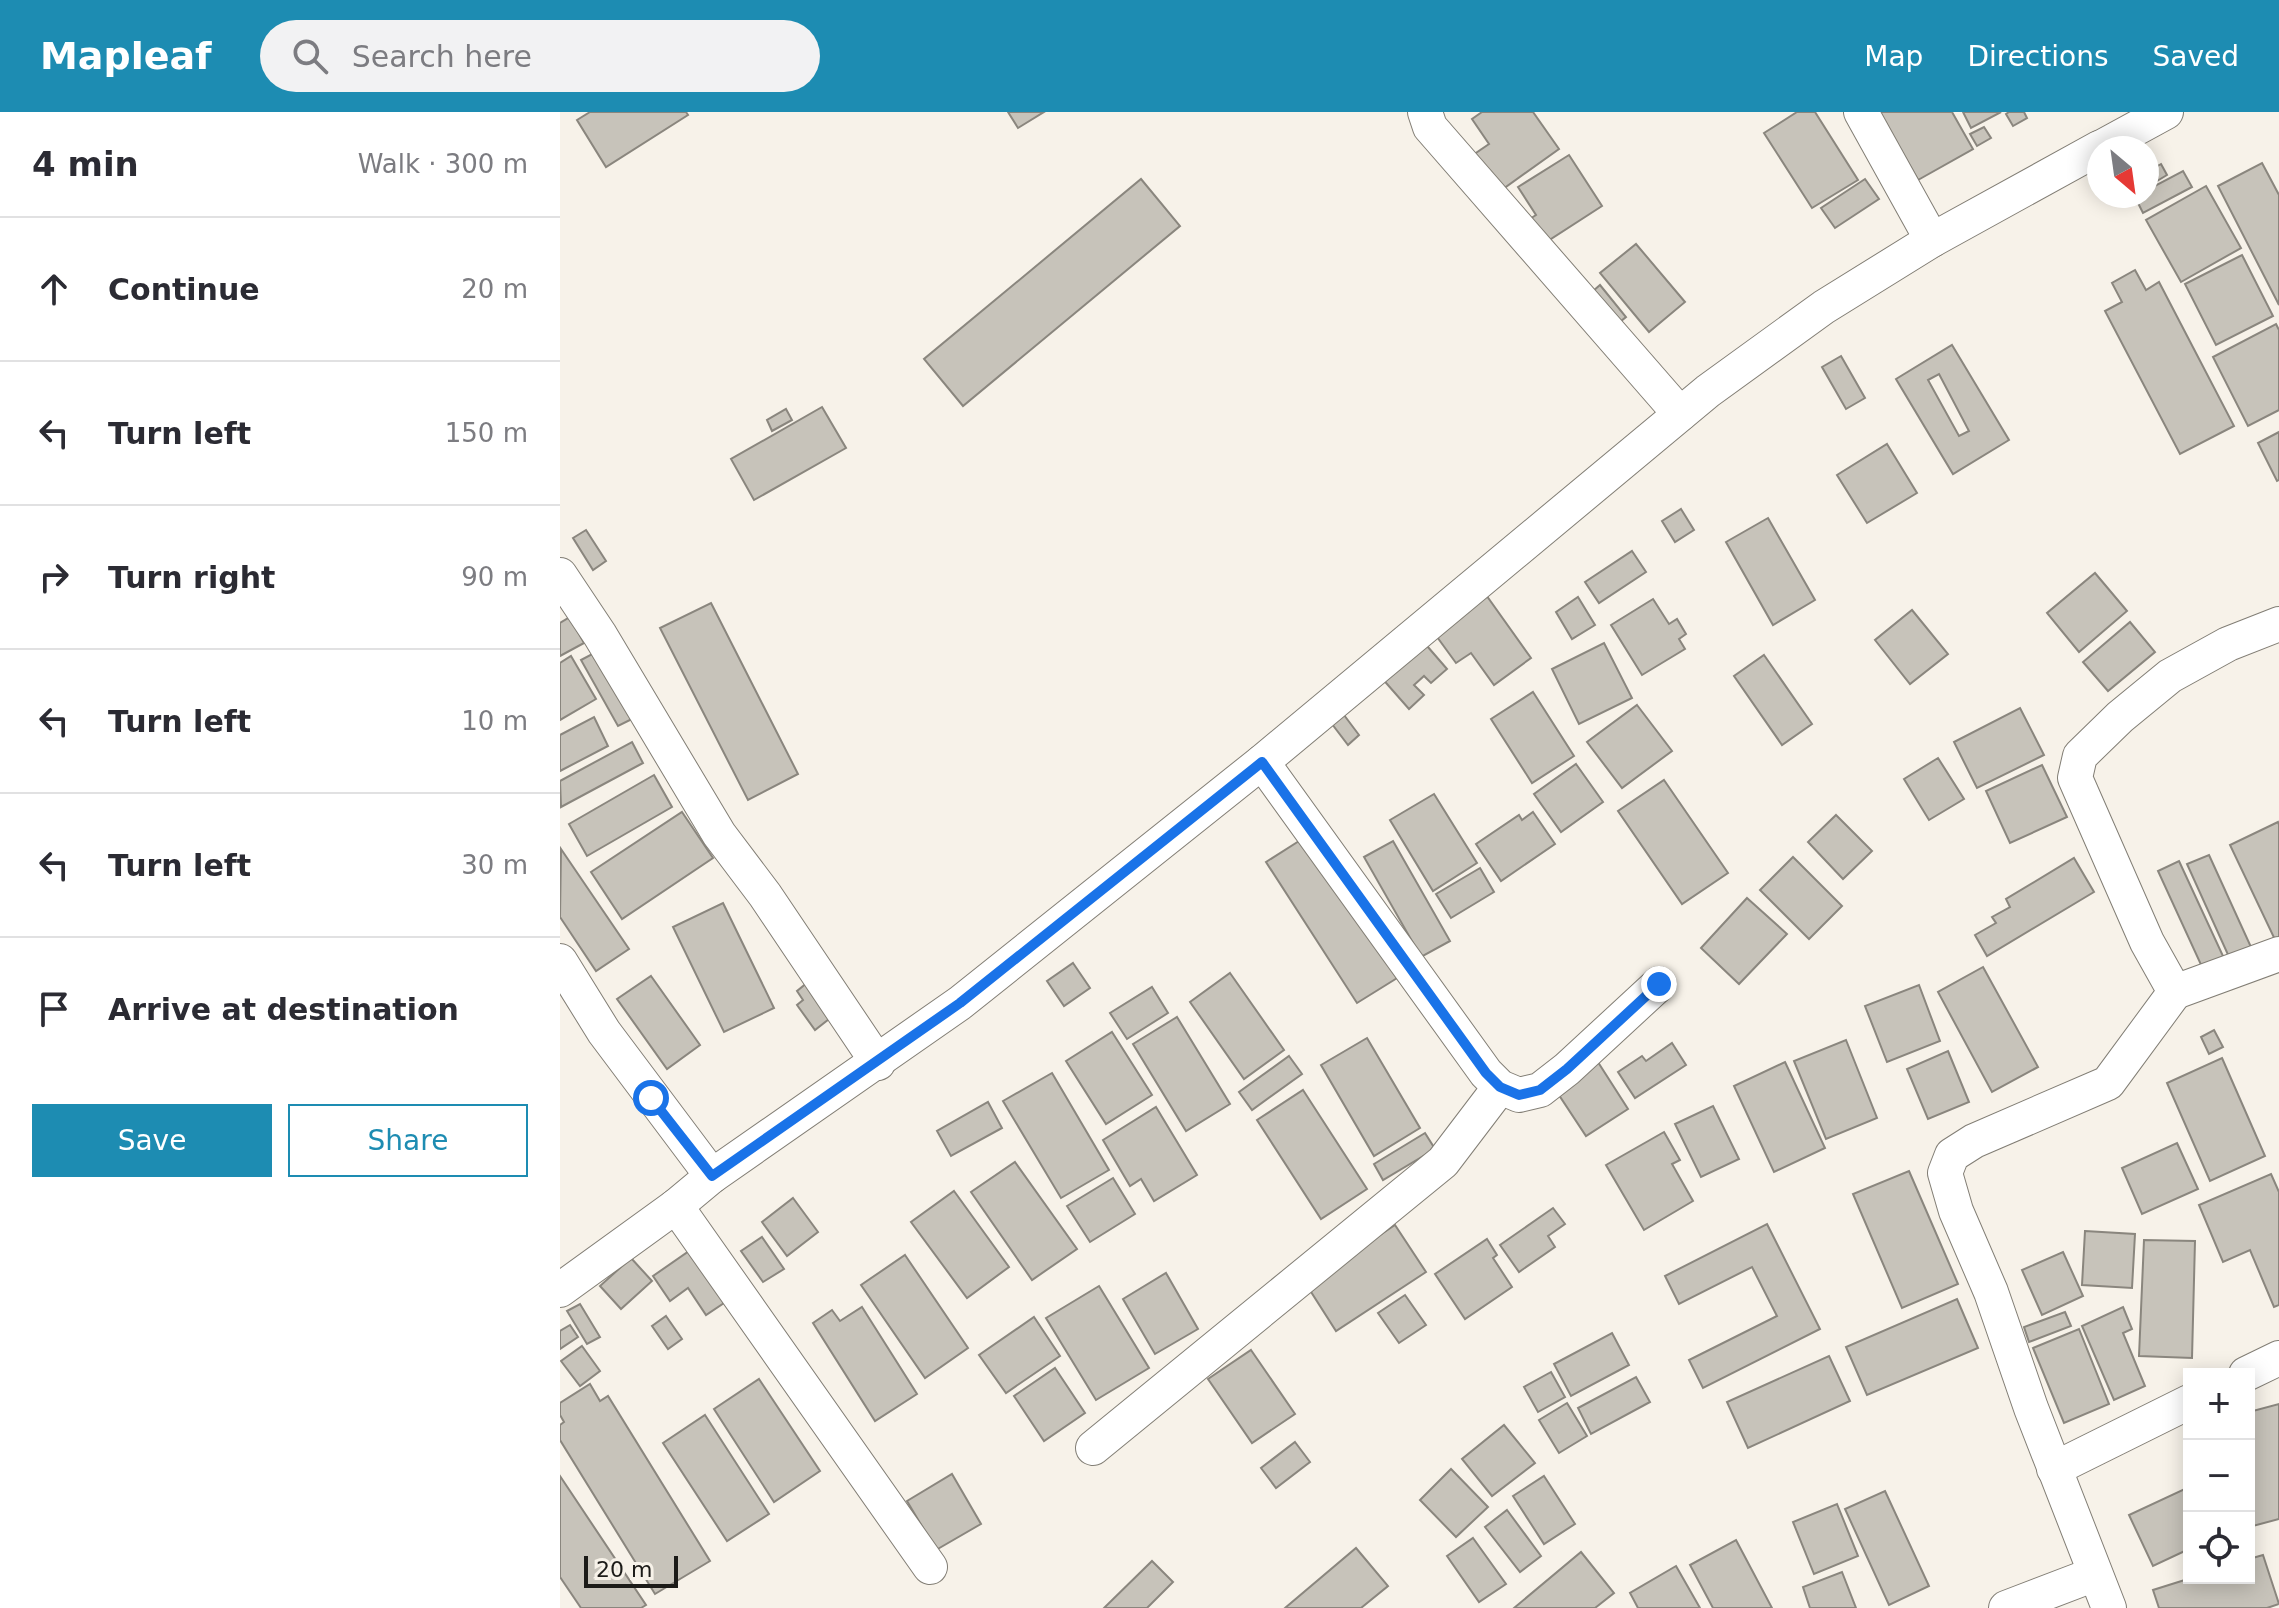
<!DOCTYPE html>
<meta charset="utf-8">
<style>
:root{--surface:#fff;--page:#f2f2f3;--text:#2b2b33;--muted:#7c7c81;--line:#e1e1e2;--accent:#1d8cb2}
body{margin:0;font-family:"DejaVu Sans",sans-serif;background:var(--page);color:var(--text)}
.controls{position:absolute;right:24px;bottom:24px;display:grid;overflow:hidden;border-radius:0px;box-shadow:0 4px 20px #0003}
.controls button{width:72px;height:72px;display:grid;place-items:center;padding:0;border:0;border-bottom:2px solid var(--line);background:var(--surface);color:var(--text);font:40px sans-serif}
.compass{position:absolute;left:1527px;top:24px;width:72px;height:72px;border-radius:50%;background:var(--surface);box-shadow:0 4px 20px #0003;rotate:151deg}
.scale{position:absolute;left:24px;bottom:20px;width:94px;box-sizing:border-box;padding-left:8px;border:4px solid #1c1b18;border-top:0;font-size:22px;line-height:28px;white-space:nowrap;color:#1c1b18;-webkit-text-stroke:6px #f7f2e9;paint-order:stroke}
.stop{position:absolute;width:24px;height:24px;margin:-18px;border:6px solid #1a73e8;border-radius:50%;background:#fff}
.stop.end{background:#1a73e8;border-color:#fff;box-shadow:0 2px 8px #0008}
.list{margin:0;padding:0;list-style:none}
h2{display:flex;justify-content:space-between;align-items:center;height:104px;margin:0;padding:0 32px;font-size:34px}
h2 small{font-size:26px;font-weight:400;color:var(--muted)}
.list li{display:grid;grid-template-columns:52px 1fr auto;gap:24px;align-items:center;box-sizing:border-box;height:144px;padding:0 32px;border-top:2px solid var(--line)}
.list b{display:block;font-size:30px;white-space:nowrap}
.list em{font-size:26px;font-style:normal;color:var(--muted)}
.actions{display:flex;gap:16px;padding:24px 32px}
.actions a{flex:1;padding:18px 0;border:2px solid var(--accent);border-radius:0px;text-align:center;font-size:28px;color:var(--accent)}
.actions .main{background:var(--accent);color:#fff}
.icon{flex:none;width:44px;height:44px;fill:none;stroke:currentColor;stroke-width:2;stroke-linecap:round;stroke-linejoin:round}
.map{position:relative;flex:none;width:1719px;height:1496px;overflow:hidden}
header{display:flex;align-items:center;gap:48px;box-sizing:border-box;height:112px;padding:0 40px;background:var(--accent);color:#fff}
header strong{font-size:38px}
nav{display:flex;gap:44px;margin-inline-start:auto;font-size:28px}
.search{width:560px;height:72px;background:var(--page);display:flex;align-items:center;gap:20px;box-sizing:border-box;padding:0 28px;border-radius:44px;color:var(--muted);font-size:30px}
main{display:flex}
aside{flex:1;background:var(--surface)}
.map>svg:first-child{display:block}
.building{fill:#c7c3ba;stroke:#8a867e;stroke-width:2;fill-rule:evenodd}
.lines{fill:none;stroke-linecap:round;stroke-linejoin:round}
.minor-casing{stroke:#827e75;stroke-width:36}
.minor{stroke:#fff;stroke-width:34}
.route{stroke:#1a73e8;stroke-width:10}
</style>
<header>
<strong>Mapleaf</strong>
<div class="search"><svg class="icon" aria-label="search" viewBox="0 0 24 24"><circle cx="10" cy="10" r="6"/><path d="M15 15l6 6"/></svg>Search here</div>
<nav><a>Map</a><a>Directions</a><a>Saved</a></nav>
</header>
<main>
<aside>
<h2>4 min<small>Walk · 300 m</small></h2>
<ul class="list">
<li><svg class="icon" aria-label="ahead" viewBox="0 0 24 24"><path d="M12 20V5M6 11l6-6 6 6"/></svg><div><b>Continue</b></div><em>20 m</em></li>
<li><svg class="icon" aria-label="left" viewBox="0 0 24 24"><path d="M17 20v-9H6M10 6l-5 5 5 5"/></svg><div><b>Turn left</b></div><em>150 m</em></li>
<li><svg class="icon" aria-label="right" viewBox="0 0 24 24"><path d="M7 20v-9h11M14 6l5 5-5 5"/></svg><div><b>Turn right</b></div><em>90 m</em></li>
<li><svg class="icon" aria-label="left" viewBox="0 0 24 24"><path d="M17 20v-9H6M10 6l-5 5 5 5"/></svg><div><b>Turn left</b></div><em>10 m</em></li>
<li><svg class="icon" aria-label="left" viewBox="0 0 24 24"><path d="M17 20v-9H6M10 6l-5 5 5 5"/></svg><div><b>Turn left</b></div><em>30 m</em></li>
<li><svg class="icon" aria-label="arrive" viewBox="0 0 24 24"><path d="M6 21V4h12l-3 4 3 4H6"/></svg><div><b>Arrive at destination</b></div></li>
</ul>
<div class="actions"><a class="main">Save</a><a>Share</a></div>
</aside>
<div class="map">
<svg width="1719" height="1496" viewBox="0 0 1719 1496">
<rect width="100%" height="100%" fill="#f7f2e9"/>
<!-- building -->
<g class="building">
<polygon points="30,0 126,0 128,3 46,55 17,8"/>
<polygon points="448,0 484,0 458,16"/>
<polygon points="922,0 973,0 999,37 936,82 910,45 929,32 912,7"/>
<polygon points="1237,0 1255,0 1298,68 1252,96 1204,21"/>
<polygon points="1319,0 1392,0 1413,37 1358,68"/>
<polygon points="1403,0 1441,0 1411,16"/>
<polygon points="1449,0 1464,0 1467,6 1453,14 1446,2"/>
<polygon points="1424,15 1431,26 1417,34 1410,22"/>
<polygon points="1009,43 1042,94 980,134 965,110 976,103 958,75"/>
<polygon points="1702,51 1719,83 1719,193 1658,74"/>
<polygon points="1601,52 1607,63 1587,75 1587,60"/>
<polygon points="1623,59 1632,75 1583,101 1575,85 1587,84 1587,78"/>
<polygon points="581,67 620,114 403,294 364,247"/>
<polygon points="1305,67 1319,87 1275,116 1261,96"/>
<polygon points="1646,74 1681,136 1621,170 1586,108"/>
<polygon points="1076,132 1125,190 1089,220 1040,161"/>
<polygon points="1682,143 1713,204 1656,233 1625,172"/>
<polygon points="1575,158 1586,178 1599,170 1674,314 1620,342 1545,199 1562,190 1552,171"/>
<polygon points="1040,173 1066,205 1051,217 1025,186"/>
<polygon points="1716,212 1719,218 1719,298 1688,314 1653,245"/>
<path d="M1392 233 1449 328 1393 362 1336 267ZM1379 262 1409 319 1399 324 1368 268Z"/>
<polygon points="1281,244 1305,286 1286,297 1262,255"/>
<polygon points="262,295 286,336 194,388 171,347"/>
<polygon points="226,297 232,308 212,319 207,308"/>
<polygon points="1719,320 1719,368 1717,369 1698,331"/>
<polygon points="1327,332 1357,381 1307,411 1277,363"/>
<polygon points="1121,397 1134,418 1115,430 1102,409"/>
<polygon points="1208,406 1255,488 1213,513 1166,430"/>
<polygon points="26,418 46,449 33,458 13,426"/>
<polygon points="1072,439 1086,460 1039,491 1025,470"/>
<polygon points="1535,461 1567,499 1519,540 1487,501"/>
<polygon points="924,480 971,546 934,573 911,541 896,551 872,518"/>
<polygon points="1018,485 1035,513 1012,527 996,500"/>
<polygon points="1093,487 1109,512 1117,507 1126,522 1119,527 1125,537 1082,563 1051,513"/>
<polygon points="151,491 238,662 188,688 100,516"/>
<polygon points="1352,498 1388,542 1350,572 1315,528"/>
<polygon points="10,505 24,531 0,544 0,511"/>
<polygon points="1570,510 1595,540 1548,579 1523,550"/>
<polygon points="861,527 887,557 871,571 864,564 854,573 864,583 849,597 820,564"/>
<polygon points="1044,531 1072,586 1019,612 992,557"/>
<polygon points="36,540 74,606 58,614 21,548"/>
<polygon points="1204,543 1252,612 1222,633 1174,564"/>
<polygon points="11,544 36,587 0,608 0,551"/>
<polygon points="973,580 1014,644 972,671 931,607"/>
<polygon points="1077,593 1112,639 1062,676 1027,630"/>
<polygon points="1460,596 1484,643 1417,676 1394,630"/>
<polygon points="784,603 799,623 788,633 772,612"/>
<polygon points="34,605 48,634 0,659 0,623"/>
<polygon points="72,630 83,651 1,695 0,669"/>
<polygon points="1378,646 1404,687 1369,708 1344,667"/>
<polygon points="1016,652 1043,690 1001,720 974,682"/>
<polygon points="1482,653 1507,705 1450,731 1426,679"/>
<polygon points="94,663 112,695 27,744 9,712"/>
<polygon points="1104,668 1168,761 1122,792 1058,699"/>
<polygon points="874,682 917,751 873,779 830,708"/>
<polygon points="122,700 153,746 62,807 31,760"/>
<polygon points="973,700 995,732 941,769 916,732 959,703 962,708"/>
<polygon points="1276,703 1312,739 1283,767 1248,730"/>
<polygon points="1718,710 1719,713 1719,836 1670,733"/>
<polygon points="750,722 842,863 797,891 706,750"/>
<polygon points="833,729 890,829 861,845 804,745"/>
<polygon points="1,737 69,837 36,859 0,805"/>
<polygon points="1649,743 1696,846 1674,856 1627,752"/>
<polygon points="1233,745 1282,794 1249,827 1200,778"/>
<polygon points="1514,746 1534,780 1427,844 1415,823 1436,811 1432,805 1450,795 1446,787"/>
<polygon points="1619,749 1669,857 1648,868 1598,759"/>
<polygon points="920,756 934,780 891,806 876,782"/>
<polygon points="1187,786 1227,822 1179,872 1141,836"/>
<polygon points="163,791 214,896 164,920 113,815"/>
<polygon points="513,851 530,876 504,894 487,869"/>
<polygon points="1423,855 1478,955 1432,980 1378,880"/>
<polygon points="670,861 724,938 684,967 630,890"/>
<polygon points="91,864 140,933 107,957 57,887"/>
<polygon points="253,866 278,900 255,918 237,893 243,888 237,879"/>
<polygon points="1359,873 1380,929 1327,950 1305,894"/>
<polygon points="592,875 608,901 567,927 550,901"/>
<polygon points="617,905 670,992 626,1019 573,932"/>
<polygon points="1654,918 1663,935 1649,942 1641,925"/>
<polygon points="552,920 592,983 546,1012 506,949"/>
<polygon points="807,926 860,1016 814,1044 761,953"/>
<polygon points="1286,928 1317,1006 1266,1027 1234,949"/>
<polygon points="1112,931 1126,953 1075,986 1058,960 1082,944 1086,949"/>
<polygon points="1388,939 1409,990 1368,1007 1347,957"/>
<polygon points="729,944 742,962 692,998 679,980"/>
<polygon points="1662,946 1705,1044 1650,1069 1607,971"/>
<polygon points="1036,947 1068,997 1026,1024 993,974"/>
<polygon points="1225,950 1265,1036 1214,1060 1174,974"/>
<polygon points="492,961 549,1058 501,1086 443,989"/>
<polygon points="743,978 807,1077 761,1107 697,1008"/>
<polygon points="428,990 442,1016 391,1044 377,1019"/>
<polygon points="1153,994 1179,1047 1141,1065 1115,1012"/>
<polygon points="596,995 637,1063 594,1089 581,1067 570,1074 543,1028"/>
<polygon points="1104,1020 1120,1048 1112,1052 1133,1089 1084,1118 1046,1053"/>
<polygon points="865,1021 875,1037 823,1068 814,1052"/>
<polygon points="1617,1031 1638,1077 1582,1102 1562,1056"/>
<polygon points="455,1050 517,1137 472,1168 411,1080"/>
<polygon points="1349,1059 1398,1172 1342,1196 1293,1082"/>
<polygon points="1711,1062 1719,1080 1719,1193 1714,1195 1690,1138 1663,1150 1639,1093"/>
<polygon points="553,1066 575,1102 530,1130 507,1094"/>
<polygon points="394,1079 449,1155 407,1186 351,1110"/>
<polygon points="233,1086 258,1120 227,1144 202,1110"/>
<polygon points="993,1096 1005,1112 988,1124 995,1135 959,1160 940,1133"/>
<polygon points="1207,1112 1260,1217 1143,1276 1129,1248 1217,1204 1192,1155 1119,1192 1105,1164"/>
<polygon points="835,1113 866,1160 776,1219 746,1172"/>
<polygon points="1525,1119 1575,1122 1572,1176 1522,1173"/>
<polygon points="202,1125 224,1157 203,1170 181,1139"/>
<polygon points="927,1127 937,1143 933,1146 952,1175 905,1207 875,1162"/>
<polygon points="1584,1128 1635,1129 1632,1246 1579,1244"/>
<polygon points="132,1137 167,1189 146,1203 128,1176 110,1189 93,1164"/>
<polygon points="1503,1140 1523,1184 1482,1203 1462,1158"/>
<polygon points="345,1143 408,1236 365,1266 301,1173"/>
<polygon points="71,1146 92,1169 61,1197 40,1174"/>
<polygon points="606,1161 638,1217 595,1242 563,1187"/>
<polygon points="539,1174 589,1256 536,1288 486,1206"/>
<polygon points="845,1183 866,1213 839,1231 818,1201"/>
<polygon points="1397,1187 1418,1236 1307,1283 1286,1235"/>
<polygon points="20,1192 40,1225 27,1232 7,1199"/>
<polygon points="302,1195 357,1282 315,1309 253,1211 272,1198 280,1209"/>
<polygon points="1563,1195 1572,1217 1563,1221 1585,1274 1554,1288 1522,1214"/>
<polygon points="1505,1200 1511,1214 1469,1230 1464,1215"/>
<polygon points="106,1204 122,1227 108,1237 92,1214"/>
<polygon points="474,1205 500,1244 446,1281 419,1243"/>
<polygon points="10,1213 18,1225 0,1237 0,1219"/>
<polygon points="1519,1217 1549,1292 1504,1311 1473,1236"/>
<polygon points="1052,1221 1069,1253 1011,1284 994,1252"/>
<polygon points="22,1234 40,1259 20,1274 1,1249"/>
<polygon points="691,1238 735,1302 692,1331 648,1267"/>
<polygon points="1269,1244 1290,1289 1188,1336 1167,1290"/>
<polygon points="495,1256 525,1301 484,1329 454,1284"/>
<polygon points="991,1260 1005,1285 978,1300 964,1275"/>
<polygon points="1076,1265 1090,1290 1031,1322 1018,1296"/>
<polygon points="199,1267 260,1359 214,1390 154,1297"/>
<polygon points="30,1272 40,1289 48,1284 150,1449 95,1482 0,1328 0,1313 4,1310 0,1303 0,1291"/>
<polygon points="1007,1291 1027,1324 999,1341 979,1308"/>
<polygon points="1719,1292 1719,1407 1689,1415 1689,1300"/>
<polygon points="145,1303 209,1402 167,1429 103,1331"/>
<polygon points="944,1313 975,1351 932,1384 902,1347"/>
<polygon points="735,1330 750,1350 716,1376 701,1356"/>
<polygon points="891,1357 928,1395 896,1425 860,1388"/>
<polygon points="392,1362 421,1412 376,1438 347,1389"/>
<polygon points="0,1364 86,1493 81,1496 21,1496 0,1465"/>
<polygon points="984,1364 1015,1412 984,1432 953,1384"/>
<polygon points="1629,1375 1629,1437 1593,1454 1569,1403"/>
<polygon points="1325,1379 1369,1474 1329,1493 1285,1397"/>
<polygon points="1277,1392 1298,1444 1254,1462 1233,1410"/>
<polygon points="947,1398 981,1444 960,1460 925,1415"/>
<polygon points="913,1426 946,1472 919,1490 887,1444"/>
<polygon points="1176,1428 1212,1496 1153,1496 1130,1453"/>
<polygon points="796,1436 828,1474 801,1496 725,1496"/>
<polygon points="1021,1440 1054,1481 1035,1496 954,1496"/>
<polygon points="1703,1443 1719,1492 1707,1496 1599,1496 1593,1478 1631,1466 1689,1466 1689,1447"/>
<polygon points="592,1449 613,1470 587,1496 544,1496"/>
<polygon points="1116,1454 1140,1496 1078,1496 1070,1481"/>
<polygon points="1282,1460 1296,1496 1250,1496 1243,1475"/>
</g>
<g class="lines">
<!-- minor casing -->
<g class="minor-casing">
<g id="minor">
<polyline points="865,0 870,15 1120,302"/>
<polyline points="1301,0 1372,128"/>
<polyline points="1540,36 1606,0"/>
<polyline points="0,463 40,523 159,722 205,783 318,951"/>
<polyline points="702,650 926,961 940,975 959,983 980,978 1007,957 1099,872"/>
<polyline points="0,849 44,920 152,1064"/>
<polyline points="1615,880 1719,842"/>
<polyline points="116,1094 370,1455"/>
<polyline points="0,1178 116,1094 152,1064 400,891 702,650 1148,279 1264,195 1372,128 1539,36"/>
<polyline points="1686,1262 1719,1246"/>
<polyline points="533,1336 883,1050 940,975"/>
<polyline points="1494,1357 1629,1290"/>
<polyline points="1446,1496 1535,1462"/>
<polyline points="1549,1496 1471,1296 1431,1180 1396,1099 1385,1061 1392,1043 1414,1029 1548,971 1615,880 1587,830 1515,666 1520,644 1560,605 1610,564 1668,532 1719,512"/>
</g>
</g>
<!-- minor -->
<use href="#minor" class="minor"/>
</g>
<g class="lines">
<!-- route -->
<polyline class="route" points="91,986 152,1064 400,891 702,650 926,961 940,975 959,983 980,978 1007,957 1099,872"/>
</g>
</svg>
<div class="controls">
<button>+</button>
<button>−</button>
<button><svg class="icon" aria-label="locate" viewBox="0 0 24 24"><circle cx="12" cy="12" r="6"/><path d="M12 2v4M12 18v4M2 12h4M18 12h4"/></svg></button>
</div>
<svg class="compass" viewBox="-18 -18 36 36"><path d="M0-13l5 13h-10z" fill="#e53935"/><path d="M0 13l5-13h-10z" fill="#7c7c81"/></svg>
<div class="scale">20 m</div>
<div class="stop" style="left:91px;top:986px"></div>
<div class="stop end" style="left:1099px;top:872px"></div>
</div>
</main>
